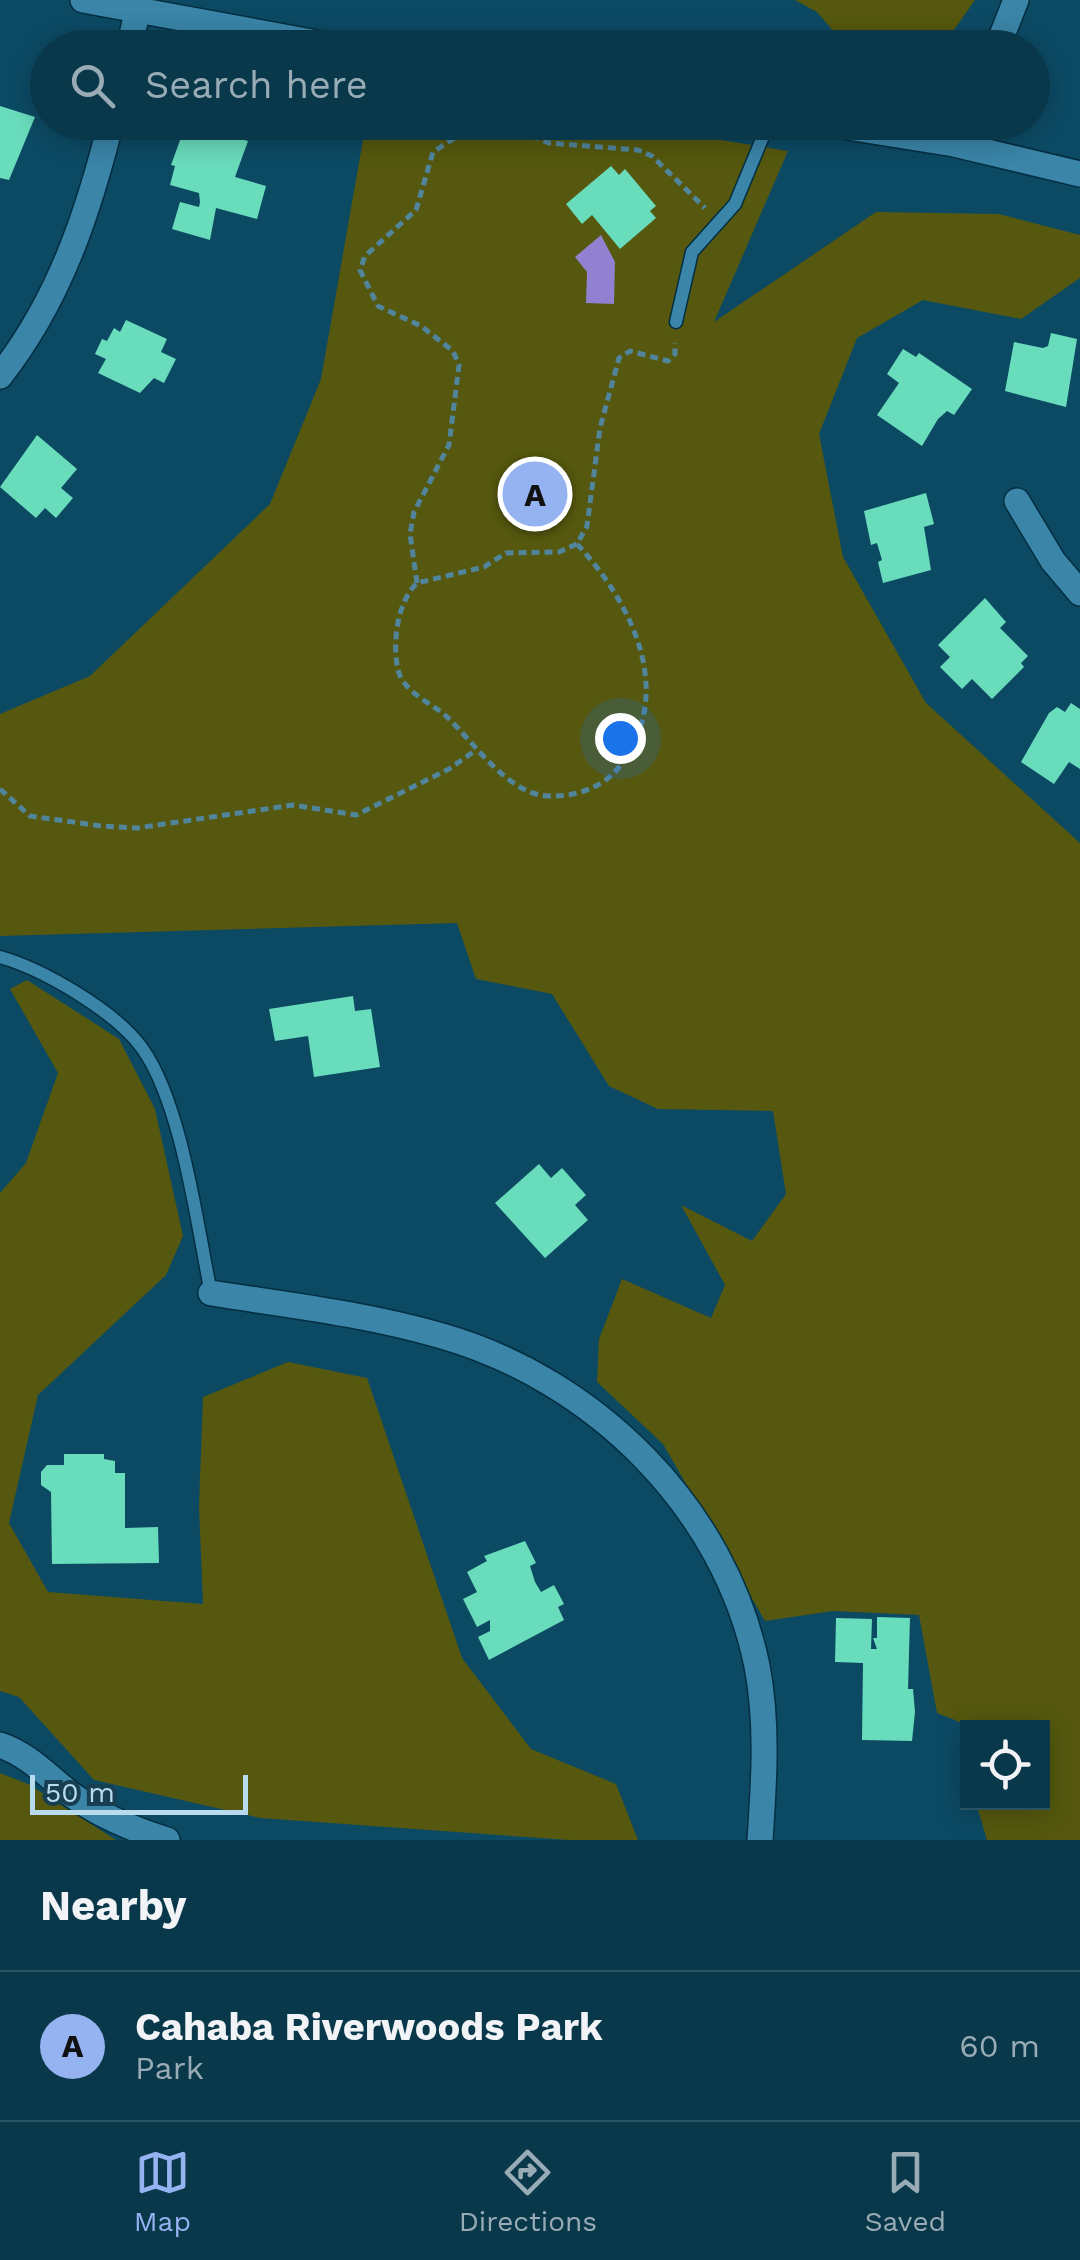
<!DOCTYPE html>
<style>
:root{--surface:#09384b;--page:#123f52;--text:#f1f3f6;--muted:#99acb5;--line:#295263;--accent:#95b2f1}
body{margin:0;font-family:"Work Sans",sans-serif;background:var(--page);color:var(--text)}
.controls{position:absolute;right:30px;bottom:30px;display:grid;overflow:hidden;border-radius:0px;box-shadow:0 5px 25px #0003}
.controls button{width:90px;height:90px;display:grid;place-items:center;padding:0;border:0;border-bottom:2px solid var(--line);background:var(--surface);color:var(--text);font:50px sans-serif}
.scale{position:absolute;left:30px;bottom:25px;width:218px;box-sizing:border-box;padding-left:10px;border:5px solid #b8dbee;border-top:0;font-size:28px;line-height:35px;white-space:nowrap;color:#b8dbee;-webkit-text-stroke:8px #173e51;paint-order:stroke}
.you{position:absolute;left:620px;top:738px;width:35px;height:35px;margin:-25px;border:8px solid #fff;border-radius:50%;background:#1a73e8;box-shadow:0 0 0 15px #1a73e833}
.badge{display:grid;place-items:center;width:65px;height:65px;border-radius:50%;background:var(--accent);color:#111;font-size:32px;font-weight:700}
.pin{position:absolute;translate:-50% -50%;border:5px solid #fff;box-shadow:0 2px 10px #0006}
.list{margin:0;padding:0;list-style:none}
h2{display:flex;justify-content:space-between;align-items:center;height:130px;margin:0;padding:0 40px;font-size:42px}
h2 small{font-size:32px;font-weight:400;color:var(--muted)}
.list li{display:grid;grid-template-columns:65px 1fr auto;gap:30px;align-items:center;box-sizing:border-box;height:150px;padding:0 40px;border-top:2px solid var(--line)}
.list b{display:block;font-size:38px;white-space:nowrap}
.list p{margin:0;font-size:32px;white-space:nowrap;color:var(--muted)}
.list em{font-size:32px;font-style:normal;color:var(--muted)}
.icon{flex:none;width:55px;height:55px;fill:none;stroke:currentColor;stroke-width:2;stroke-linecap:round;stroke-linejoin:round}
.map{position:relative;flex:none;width:1080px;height:1840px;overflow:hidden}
.search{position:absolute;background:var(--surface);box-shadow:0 5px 25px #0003;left:30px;right:30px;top:30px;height:110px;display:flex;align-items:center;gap:25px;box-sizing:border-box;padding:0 35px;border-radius:55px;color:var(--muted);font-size:38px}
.sheet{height:280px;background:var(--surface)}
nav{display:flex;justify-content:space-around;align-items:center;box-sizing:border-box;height:140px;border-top:2px solid var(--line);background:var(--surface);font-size:28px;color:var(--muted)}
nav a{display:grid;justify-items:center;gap:5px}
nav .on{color:var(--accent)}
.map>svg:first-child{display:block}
.green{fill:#55580e}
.water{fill:#9181d0}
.building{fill:#69dcbb}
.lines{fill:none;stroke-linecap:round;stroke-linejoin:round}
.service-casing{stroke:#042e41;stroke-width:15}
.minor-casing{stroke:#042e41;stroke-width:28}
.path{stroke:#51859c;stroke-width:5;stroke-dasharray:8 5;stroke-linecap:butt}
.service{stroke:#3a85a8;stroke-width:12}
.minor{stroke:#3a85a8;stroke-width:25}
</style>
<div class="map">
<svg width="1080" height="1840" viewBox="0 0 1080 1840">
<rect width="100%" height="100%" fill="#0c4a64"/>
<!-- green -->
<g class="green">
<polygon points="795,0 975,0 942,47 848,48 817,12"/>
<polygon points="366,123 617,123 788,151 714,322 876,212 999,214 1080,235 1080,278 1021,319 923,300 857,338 819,434 843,557 926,703 1080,843 1080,1840 987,1840 976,1803 1042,1802 1042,1728 972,1727 937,1713 919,1615 833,1611 765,1621 663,1444 597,1382 599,1339 622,1279 711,1318 725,1285 681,1205 752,1241 786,1194 773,1111 658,1109 609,1086 552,994 476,979 457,923 0,936 0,714 90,676 270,504 321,379"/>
<polygon points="27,980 119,1039 155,1109 183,1236 166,1275 38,1395 9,1523 48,1592 203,1604 199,1506 203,1397 288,1362 367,1378 462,1658 531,1749 616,1784 638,1840 569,1840 260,1818 94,1780 19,1697 0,1691 0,1193 26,1163 58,1073 10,989"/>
<polygon points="0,1773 28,1784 116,1840 0,1840"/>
</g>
<!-- water -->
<polygon class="water" points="601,235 615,262 614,304 586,303 587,272 575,257"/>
<!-- building -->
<g class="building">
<polygon points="0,106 35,117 9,180 0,178"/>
<polygon points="186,124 248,141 235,177 266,186 257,219 216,208 210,240 172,229 180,202 199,207 200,202 199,193 170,185 175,166 171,165"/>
<polygon points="611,166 619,175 625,169 656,206 650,211 656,218 620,249 592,215 582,224 566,204"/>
<polygon points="126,320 167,339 161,352 176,359 164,383 154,378 140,393 98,373 106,359 95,354 102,339 107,341 114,328 120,332"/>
<polygon points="1051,333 1077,339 1066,407 1005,391 1014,342 1043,348 1048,346"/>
<polygon points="903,349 916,357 919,353 972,389 954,415 947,411 938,419 922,446 877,415 899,383 887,374"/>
<polygon points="37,435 77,469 61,488 73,498 56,518 45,508 36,518 0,487"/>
<polygon points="926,493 934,524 924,527 931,570 883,583 878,562 882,560 877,543 871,545 864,511"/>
<polygon points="985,598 1006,622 1000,628 1028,656 1021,663 1024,667 992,699 972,679 962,689 940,667 950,657 938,645"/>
<polygon points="1071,703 1080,709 1080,769 1069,762 1054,784 1021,762 1049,713 1057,707 1065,712"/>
<polygon points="353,996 355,1011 371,1009 380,1067 314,1077 308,1036 275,1041 269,1009"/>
<polygon points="539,1164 551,1178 562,1168 586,1195 575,1205 588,1220 545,1258 495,1203"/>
<polygon points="64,1454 104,1454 104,1459 115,1461 115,1473 125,1473 125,1528 158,1527 159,1563 52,1564 51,1492 41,1485 41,1472 47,1465 64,1465"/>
<polygon points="525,1541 536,1563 530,1566 535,1582 541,1592 554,1585 564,1604 558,1607 564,1620 489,1660 478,1637 490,1631 490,1620 477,1627 463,1599 477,1592 467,1572 487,1561 484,1556"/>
<polygon points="877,1617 910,1618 908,1689 913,1689 915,1712 912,1741 862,1740 863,1663 835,1662 836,1618 872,1619 871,1649 877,1649 873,1638 877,1638"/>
</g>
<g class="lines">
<!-- service casing -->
<g class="service-casing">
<g id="service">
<polyline points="676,322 692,252 735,204 769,122"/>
<path d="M0 957C43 969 115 1011 142 1048 182 1104 197 1225 211 1293"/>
</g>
</g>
<!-- minor casing -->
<g class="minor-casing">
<g id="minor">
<polyline points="83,0 344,48"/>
<polyline points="129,48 140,0"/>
<polyline points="997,48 1016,0"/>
<polyline points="816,122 954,144 1080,174"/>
<polyline points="970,147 977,122"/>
<path d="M0 376C59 301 88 214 111 122"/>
<polyline points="1017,501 1053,561 1080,593"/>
<path d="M211 1293C288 1305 367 1314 442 1336 595 1380 725 1508 757 1666 768 1723 764 1782 760 1840"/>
<path d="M0 1745C30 1755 48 1777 72 1795 100 1816 135 1830 167 1840"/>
</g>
</g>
<!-- path -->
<g class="path">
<polyline points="495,122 549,143 638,150 652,156 705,208"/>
<path d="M577 544C632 603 675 691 622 763 606 787 576 797 548 796 507 794 474 742 447 717 432 703 404 693 398 670 392 644 397 602 417 583L484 567 506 553 559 552 577 544 587 526 600 428 619 358 630 351 668 361 675 354V343"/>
<polyline points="417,583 410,534 414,512 449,445 459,365 453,351 421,326 378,306 360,270 365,256 416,210 433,152 479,122"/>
<polyline points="0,789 30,816 101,826 137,828 293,805 356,815 449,769 476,750"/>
</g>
<!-- service -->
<use href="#service" class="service"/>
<!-- minor -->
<use href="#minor" class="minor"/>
</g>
</svg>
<div class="controls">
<button><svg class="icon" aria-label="locate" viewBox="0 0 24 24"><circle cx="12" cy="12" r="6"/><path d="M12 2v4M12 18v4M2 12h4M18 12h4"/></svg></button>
</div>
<div class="scale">50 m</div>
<div class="you"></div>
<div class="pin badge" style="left:535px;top:494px">A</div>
<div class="search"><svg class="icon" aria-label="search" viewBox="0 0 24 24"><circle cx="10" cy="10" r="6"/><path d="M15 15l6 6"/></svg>Search here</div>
</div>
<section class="sheet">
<h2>Nearby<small></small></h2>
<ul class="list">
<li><span class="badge">A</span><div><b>Cahaba Riverwoods Park</b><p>Park</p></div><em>60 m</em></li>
</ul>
</section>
<nav>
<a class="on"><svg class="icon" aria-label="map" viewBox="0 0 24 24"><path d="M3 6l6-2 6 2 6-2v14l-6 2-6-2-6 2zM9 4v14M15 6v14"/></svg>Map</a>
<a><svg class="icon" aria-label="directions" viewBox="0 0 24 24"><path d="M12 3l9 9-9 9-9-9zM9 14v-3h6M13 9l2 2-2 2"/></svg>Directions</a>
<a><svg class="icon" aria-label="saved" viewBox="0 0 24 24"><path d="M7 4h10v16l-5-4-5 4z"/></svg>Saved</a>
</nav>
